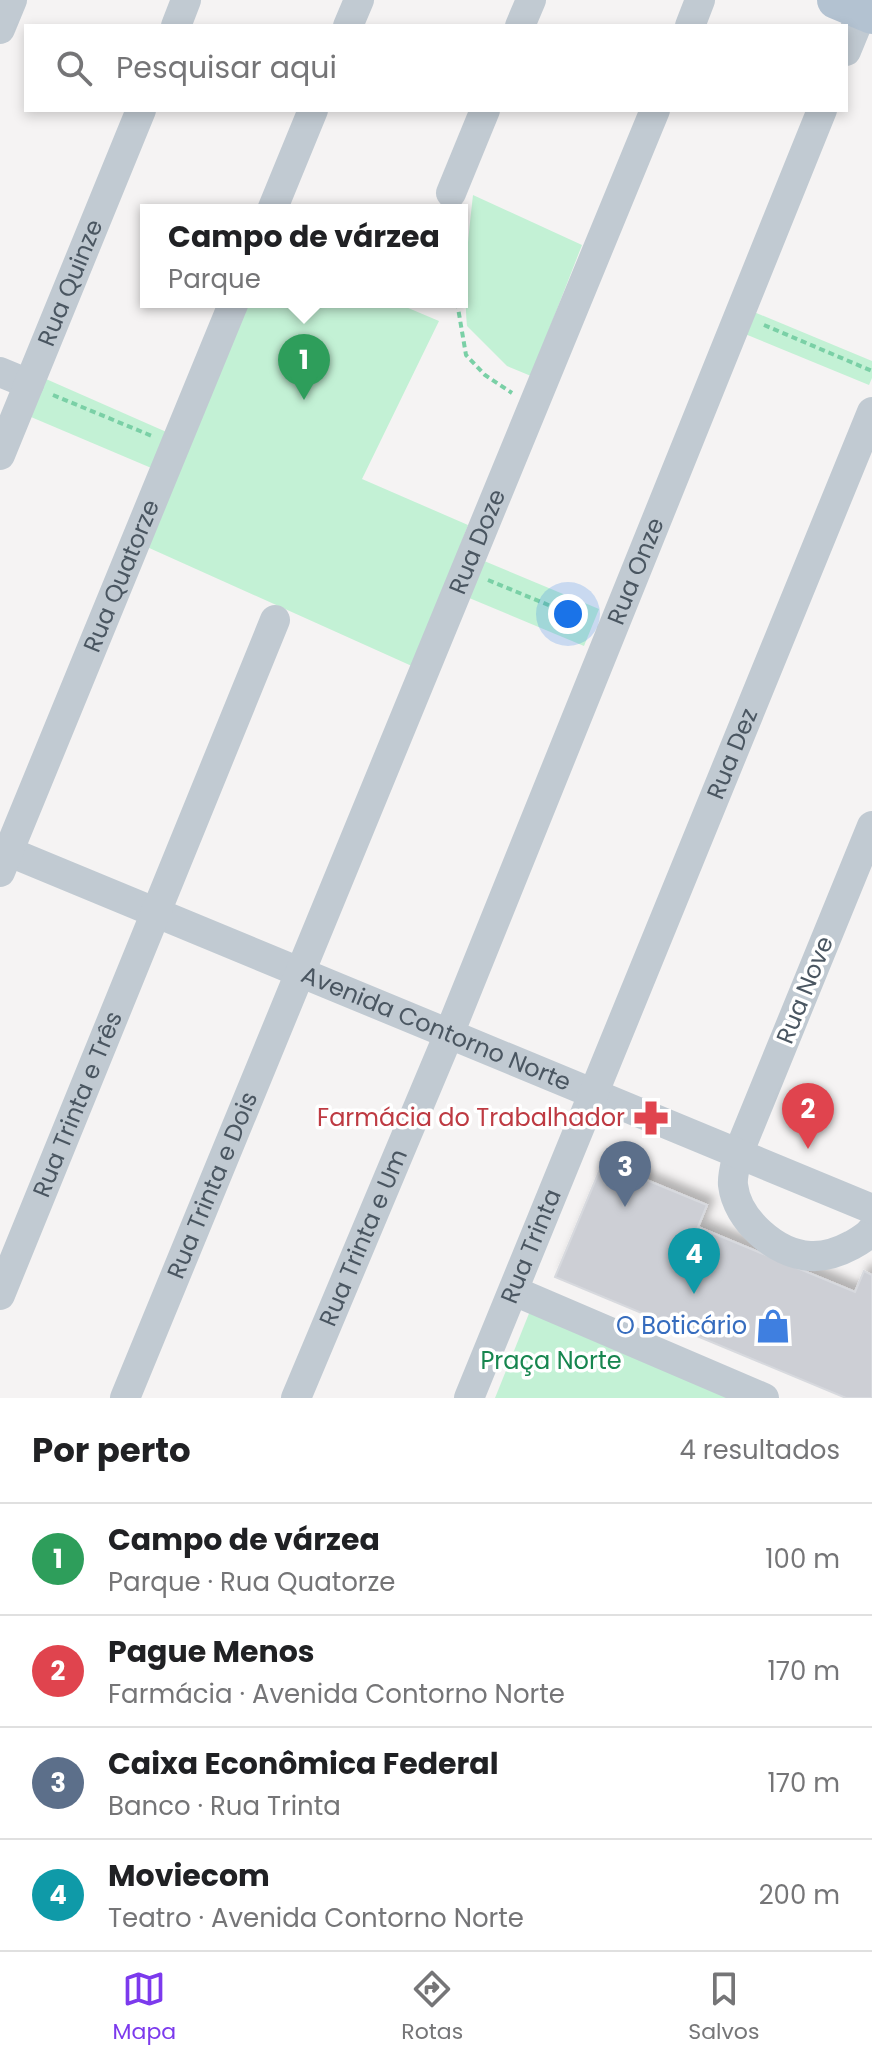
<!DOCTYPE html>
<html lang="pt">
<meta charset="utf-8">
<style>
:root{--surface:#fff;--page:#f2f2f2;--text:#202124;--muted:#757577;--line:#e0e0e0;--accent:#7c3aed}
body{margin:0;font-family:Poppins,sans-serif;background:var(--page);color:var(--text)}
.you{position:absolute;left:568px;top:614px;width:28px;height:28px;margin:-20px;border:6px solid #fff;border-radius:50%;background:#1a73e8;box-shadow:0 0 0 12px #1a73e833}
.badge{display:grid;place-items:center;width:52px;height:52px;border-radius:50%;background:var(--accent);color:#fff;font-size:26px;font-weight:700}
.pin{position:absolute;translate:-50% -66px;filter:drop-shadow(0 2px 4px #0008)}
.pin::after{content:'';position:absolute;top:42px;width:28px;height:24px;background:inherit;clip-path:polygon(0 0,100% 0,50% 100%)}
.popup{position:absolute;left:140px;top:204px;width:328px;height:104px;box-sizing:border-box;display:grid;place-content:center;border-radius:0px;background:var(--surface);filter:drop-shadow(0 2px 6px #0005);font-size:26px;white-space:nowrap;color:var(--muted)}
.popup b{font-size:30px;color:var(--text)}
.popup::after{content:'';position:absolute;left:50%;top:100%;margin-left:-16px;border:16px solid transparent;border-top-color:var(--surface)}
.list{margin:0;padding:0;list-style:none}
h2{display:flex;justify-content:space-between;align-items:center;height:104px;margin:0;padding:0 32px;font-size:34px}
h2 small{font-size:26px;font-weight:400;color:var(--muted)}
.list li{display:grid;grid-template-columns:52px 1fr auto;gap:24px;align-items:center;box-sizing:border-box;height:112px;padding:0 32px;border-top:2px solid var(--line)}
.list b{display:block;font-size:30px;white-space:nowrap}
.list p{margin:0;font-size:26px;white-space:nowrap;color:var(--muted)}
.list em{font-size:26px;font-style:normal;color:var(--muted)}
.icon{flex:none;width:44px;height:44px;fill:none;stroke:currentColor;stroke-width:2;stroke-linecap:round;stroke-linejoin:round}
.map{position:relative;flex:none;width:872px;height:1398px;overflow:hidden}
.search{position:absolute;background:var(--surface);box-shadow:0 4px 12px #0003;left:24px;right:24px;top:24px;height:88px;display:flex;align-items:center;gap:20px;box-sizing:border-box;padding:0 28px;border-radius:0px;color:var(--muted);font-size:30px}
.sheet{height:552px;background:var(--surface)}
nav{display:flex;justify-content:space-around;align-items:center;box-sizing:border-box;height:112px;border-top:2px solid var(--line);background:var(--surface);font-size:22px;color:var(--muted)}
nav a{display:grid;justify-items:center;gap:4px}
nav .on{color:var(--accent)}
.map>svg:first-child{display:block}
.green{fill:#c3f1d5}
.building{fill:#cdcfd5;stroke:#d7d9de;stroke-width:2;filter:url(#shadow)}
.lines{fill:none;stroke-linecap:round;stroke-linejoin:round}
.path{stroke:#7ad0a6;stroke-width:4;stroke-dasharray:6 4;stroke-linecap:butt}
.minor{stroke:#c1cad2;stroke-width:30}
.major{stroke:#b3c2d1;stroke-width:38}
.labels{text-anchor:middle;stroke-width:7;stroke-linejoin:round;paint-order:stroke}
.street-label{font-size:24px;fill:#4a5661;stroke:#fff}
.health-label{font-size:24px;fill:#be3a42;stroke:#fff;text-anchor:end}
.shop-label{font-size:24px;fill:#366cbe;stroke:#fff;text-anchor:end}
.park-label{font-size:24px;fill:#17864f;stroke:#fff}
</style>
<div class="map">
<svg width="872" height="1398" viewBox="0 0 872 1398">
<defs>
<filter id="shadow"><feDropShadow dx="7" dy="-7" stdDeviation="4" flood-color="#0004"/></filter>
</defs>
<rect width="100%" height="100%" fill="#f5f3f3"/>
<!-- green -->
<g class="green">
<path d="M473 195 582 245 531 376 507 366 467 326C463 282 468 240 473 195Z"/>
<polygon points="248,302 394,302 439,321 362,479 468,525 414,667 147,547"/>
<polygon points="754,312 872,361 872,378 869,385 745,334"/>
<polygon points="46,379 171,434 156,470 31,417"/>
<polygon points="477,558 599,609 584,646 462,595"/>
<polygon points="530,1311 731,1398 495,1398"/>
</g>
<!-- building -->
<polygon class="building" points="603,1162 707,1205 698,1227 855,1292 864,1271 872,1275 872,1398 846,1398 555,1277"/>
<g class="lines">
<!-- path -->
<g class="path">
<polyline points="457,302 466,355 485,375 512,393"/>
<polyline points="764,325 872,371"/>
<polyline points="53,395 152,436"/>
<polyline points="488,580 587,621"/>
</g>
<!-- minor -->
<g class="minor">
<polyline points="176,26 186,0"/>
<polyline points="348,26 359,0"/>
<polyline points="520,26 531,0"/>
<polyline points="690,26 700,0"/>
<polyline points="0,29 12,0"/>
<polyline points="846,51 867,0"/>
<polyline points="451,193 485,110"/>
<polyline points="272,210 313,110"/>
<polyline points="0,372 29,384"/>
<path id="s1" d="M0 455 141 110"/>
<path d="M872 826 738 1154C736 1163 732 1175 733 1185 737 1220 776 1254 810 1256 825 1257 839 1252 852 1245 859 1241 867 1237 872 1230"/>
<path id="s2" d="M0 848 872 1209"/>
<path id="s3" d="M0 872 234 302"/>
<polyline points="514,1291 764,1398"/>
<path id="s4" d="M0 1295 275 620"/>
<path id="s5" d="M125 1398 655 110"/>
<path id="s6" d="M296 1398 449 1034 822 110"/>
<path id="s7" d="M469 1398 872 412"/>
</g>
<!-- major -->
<polyline class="major" points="836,0 872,15"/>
</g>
<!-- icons -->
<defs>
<g id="pharmacy-bare" transform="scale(2.76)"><path d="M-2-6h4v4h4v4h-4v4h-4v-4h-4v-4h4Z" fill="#e0444e" stroke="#fff" stroke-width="2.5" paint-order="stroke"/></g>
<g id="shop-bare" transform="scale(2.76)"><path d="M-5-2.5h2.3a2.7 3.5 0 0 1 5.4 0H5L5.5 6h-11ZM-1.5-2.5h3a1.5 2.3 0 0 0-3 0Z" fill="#3f7fe0" stroke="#fff" stroke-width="2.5" paint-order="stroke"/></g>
</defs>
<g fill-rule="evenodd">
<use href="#pharmacy-bare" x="651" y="1118"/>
<use href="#shop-bare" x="773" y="1326"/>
</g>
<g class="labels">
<!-- street labels -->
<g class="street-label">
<text dy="8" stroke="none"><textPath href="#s1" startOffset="186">Rua Quinze</textPath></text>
<text dy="8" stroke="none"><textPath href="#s5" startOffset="926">Rua Doze</textPath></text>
<text dy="8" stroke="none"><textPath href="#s6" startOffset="894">Rua Onze</textPath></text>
<text dy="8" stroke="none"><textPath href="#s3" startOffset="320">Rua Quatorze</textPath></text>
<text dy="8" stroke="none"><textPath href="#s7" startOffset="696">Rua Dez</textPath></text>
<text transform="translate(805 990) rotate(-68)" y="8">Rua Nove</text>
<text dy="8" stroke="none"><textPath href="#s2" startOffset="472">Avenida Contorno Norte</textPath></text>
<text dy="8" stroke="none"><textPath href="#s4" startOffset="206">Rua Trinta e Três</textPath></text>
<text dy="8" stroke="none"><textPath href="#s5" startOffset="230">Rua Trinta e Dois</textPath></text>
<text dy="8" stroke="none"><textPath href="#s6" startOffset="174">Rua Trinta e Um</textPath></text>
<text dy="8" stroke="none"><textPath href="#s7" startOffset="164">Rua Trinta</textPath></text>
</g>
<!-- health labels -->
<g class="health-label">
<text x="625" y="1126">Farmácia do Trabalhador</text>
</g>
<!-- shop labels -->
<g class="shop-label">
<text x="747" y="1334">O Boticário</text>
</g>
<!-- park labels -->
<g class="park-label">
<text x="551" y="1369">Praça Norte</text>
</g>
</g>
</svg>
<div class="you"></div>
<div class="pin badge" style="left:304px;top:400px;background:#2e9e5b">1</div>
<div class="popup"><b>Campo de várzea</b>Parque</div>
<div class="pin badge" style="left:808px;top:1149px;background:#e0444e">2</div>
<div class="pin badge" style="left:625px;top:1207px;background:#5c6f8a">3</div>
<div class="pin badge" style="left:694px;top:1294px;background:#0f9aa8">4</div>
<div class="search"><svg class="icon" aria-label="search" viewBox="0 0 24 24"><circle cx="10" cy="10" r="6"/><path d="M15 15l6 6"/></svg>Pesquisar aqui</div>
</div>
<section class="sheet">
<h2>Por perto<small>4 resultados</small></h2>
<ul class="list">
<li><span class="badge" style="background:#2e9e5b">1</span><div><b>Campo de várzea</b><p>Parque · Rua Quatorze</p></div><em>100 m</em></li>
<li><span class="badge" style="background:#e0444e">2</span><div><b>Pague Menos</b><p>Farmácia · Avenida Contorno Norte</p></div><em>170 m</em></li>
<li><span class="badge" style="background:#5c6f8a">3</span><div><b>Caixa Econômica Federal</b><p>Banco · Rua Trinta</p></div><em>170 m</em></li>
<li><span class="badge" style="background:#0f9aa8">4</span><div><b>Moviecom</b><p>Teatro · Avenida Contorno Norte</p></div><em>200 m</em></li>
</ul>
</section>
<nav>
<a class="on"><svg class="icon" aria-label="map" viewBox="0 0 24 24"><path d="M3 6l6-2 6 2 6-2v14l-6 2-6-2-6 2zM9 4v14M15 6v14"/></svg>Mapa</a>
<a><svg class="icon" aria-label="directions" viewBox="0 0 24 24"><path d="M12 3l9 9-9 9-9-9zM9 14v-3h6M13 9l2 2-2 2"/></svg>Rotas</a>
<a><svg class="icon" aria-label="saved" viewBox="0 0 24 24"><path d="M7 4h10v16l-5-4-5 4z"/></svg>Salvos</a>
</nav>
